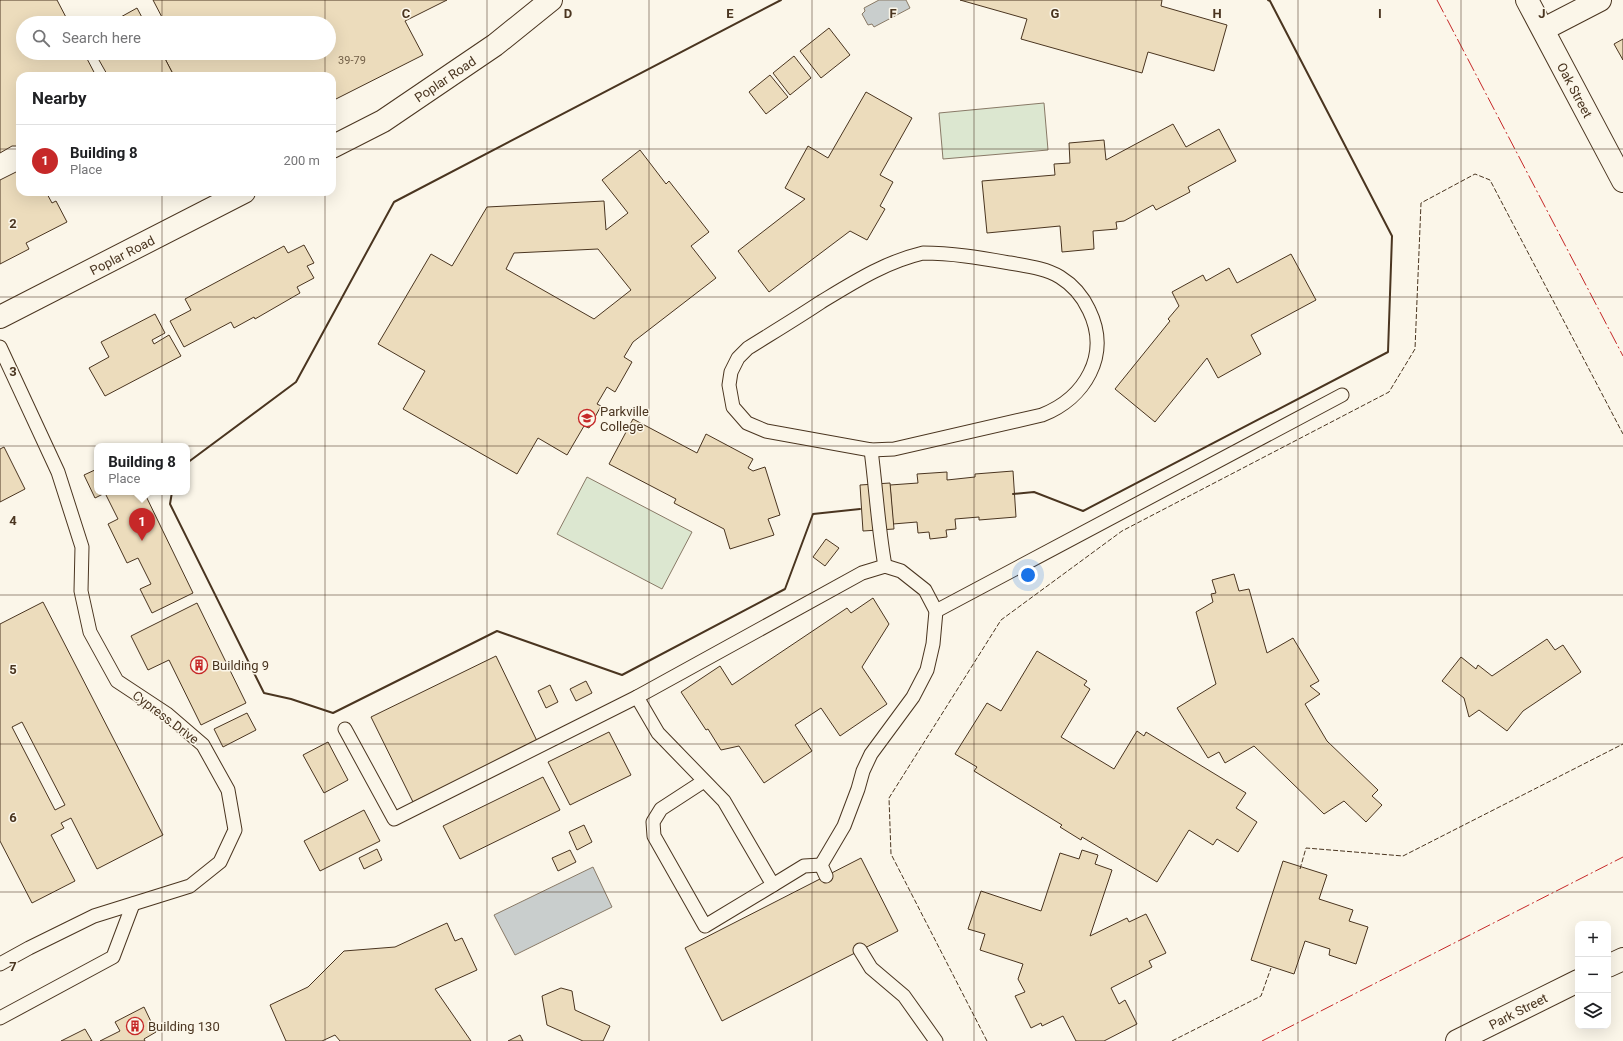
<!DOCTYPE html>
<meta charset="utf-8">
<style>
:root{--surface:#fff;--page:#f2f2f2;--text:#202124;--muted:#757577;--line:#e0e0e0;--accent:#c62828}
body{margin:0;font-family:Roboto,sans-serif;background:var(--page);color:var(--text)}
.controls{position:absolute;right:12px;bottom:12px;display:grid;overflow:hidden;border-radius:8px;box-shadow:0 4px 16px #0002}
.controls button{width:36px;height:36px;display:grid;place-items:center;padding:0;border:0;border-bottom:1px solid var(--line);background:var(--surface);color:var(--text);font:20px sans-serif}
.you{position:absolute;left:1028px;top:575px;width:14px;height:14px;margin:-10px;border:3px solid #fff;border-radius:50%;background:#1a73e8;box-shadow:0 0 0 6px #1a73e833}
.badge{display:grid;place-items:center;width:26px;height:26px;border-radius:50%;background:var(--accent);color:#fff;font-size:13px;font-weight:700}
.pin{position:absolute;translate:-50% -33px;filter:drop-shadow(0 1px 2px #0008)}
.pin::after{content:'';position:absolute;top:21px;width:14px;height:12px;background:inherit;clip-path:polygon(0 0,100% 0,50% 100%)}
.popup{position:absolute;left:94px;top:443px;width:96px;height:52px;box-sizing:border-box;display:grid;place-content:center;border-radius:8px;background:var(--surface);filter:drop-shadow(0 1px 3px #0005);font-size:13px;white-space:nowrap;color:var(--muted)}
.popup b{font-size:15px;color:var(--text)}
.popup::after{content:'';position:absolute;left:50%;top:100%;margin-left:-8px;border:8px solid transparent;border-top-color:var(--surface)}
.list{margin:0;padding:0;list-style:none}
h2{display:flex;justify-content:space-between;align-items:center;height:52px;margin:0;padding:0 16px;font-size:17px}
h2 small{font-size:13px;font-weight:400;color:var(--muted)}
.list li{display:grid;grid-template-columns:26px 1fr auto;gap:12px;align-items:center;box-sizing:border-box;height:72px;padding:0 16px;border-top:1px solid var(--line)}
.list b{display:block;font-size:15px;white-space:nowrap}
.list p{margin:0;font-size:13px;white-space:nowrap;color:var(--muted)}
.list em{font-size:13px;font-style:normal;color:var(--muted)}
.icon{flex:none;width:22px;height:22px;fill:none;stroke:currentColor;stroke-width:2;stroke-linecap:round;stroke-linejoin:round}
.map{position:relative;flex:none;width:1623px;height:1041px;overflow:hidden}
.search{position:absolute;background:var(--surface);box-shadow:0 4px 16px #0002;left:16px;top:16px;width:320px;height:44px;display:flex;align-items:center;gap:10px;box-sizing:border-box;padding:0 14px;border-radius:22px;color:var(--muted);font-size:15px}
.panel{position:absolute;background:var(--surface);box-shadow:0 4px 16px #0002;left:16px;top:72px;width:320px;height:124px;border-radius:12px}
.map>svg:first-child{display:block}
.green{fill:#dce7d0;stroke:#887966}
.water{fill:#c9cecd;stroke:#887966}
.building{fill:#ecdcbc;stroke:#4a3520;fill-rule:evenodd}
.lines{fill:none;stroke-linecap:round;stroke-linejoin:round}
.lane-casing{stroke:#4a3520;stroke-width:15}
.street-casing{stroke:#4a3520;stroke-width:24}
.secondary-casing{stroke:#4a3520;stroke-width:24}
.lane{stroke:#fbf6e9;stroke-width:13}
.street{stroke:#fbf6e9;stroke-width:22}
.secondary{stroke:#fbf6e9;stroke-width:22}
.fence{stroke:#4a3520;stroke-width:1;stroke-dasharray:5 2;stroke-linecap:butt}
.wall{stroke:#4a3520;stroke-width:2}
.power{stroke:#c62828;stroke-width:1;stroke-dasharray:14 3 2 3;stroke-linecap:butt}
.grid{fill:none;stroke:#4a3520;stroke-width:1;stroke-opacity:0.55}
.labels{text-anchor:middle;stroke-width:3;stroke-linejoin:round;paint-order:stroke}
.number-label{font-size:11px;fill:#725f47}
.street-label{font-size:13px;fill:#4a3520;stroke:#fbf6e9}
.poi-label{font-size:13px;fill:#4a3520;stroke:#fbf6e9;text-anchor:start}
.grid-label{font-size:13px;text-anchor:middle;font-weight:bold;fill:#4a3520;stroke:#fbf6e9;stroke-width:3;stroke-linejoin:round;paint-order:stroke}
</style>
<div class="map">
<svg width="1623" height="1041" viewBox="0 0 1623 1041">
<rect width="100%" height="100%" fill="#fbf6e9"/>
<!-- green -->
<g class="green">
<polygon points="1044,103 1048,150 943,159 939,113"/>
<polygon points="587,477 692,532 662,589 557,534"/>
</g>
<!-- water -->
<g class="water">
<polygon points="879,0 906,0 910,8 874,27 872,24 868,25 862,14 865,11 864,8"/>
<polygon points="593,867 612,907 515,955 494,915"/>
</g>
<!-- building -->
<g class="building">
<polygon points="0,0 57,0 69,23 23,23 23,53 84,53 96,76 20,76 20,146 12,146 0,153"/>
<polygon points="153,0 447,0 405,21 423,55 332,101 332,76 169,76 173,74 162,53 329,53 329,23 165,23"/>
<polygon points="960,0 1162,0 1161,6 1227,25 1214,71 1148,52 1142,73 1021,39 1027,19"/>
<polygon points="137,8 145,23 110,23"/>
<polygon points="829,28 850,55 821,78 800,51"/>
<polygon points="1623,39 1623,60 1614,44"/>
<polygon points="95,53 162,53 173,74 169,76 108,76"/>
<polygon points="794,56 811,78 790,95 773,73"/>
<polygon points="770,75 788,97 766,114 749,92"/>
<polygon points="866,92 912,118 880,175 893,182 880,206 885,209 867,240 850,231 769,292 738,251 805,199 785,188 808,146 828,158"/>
<polygon points="1173,124 1186,147 1219,129 1236,161 1188,187 1190,192 1156,210 1153,205 1124,221 1116,222 1117,229 1093,231 1094,249 1062,252 1060,226 987,233 982,181 1055,175 1054,164 1070,163 1069,143 1104,140 1106,160"/>
<path d="M640 150 666 184 669 181 709 232 691 246 716 278 633 342 624 357 632 362 615 392 607 387 597 404 601 406 589 428 584 426 567 455 538 438 517 474 403 409 425 371 378 344 431 254 452 266 487 207 604 201 606 230 628 213 602 180ZM598 249 631 290 594 319 506 269 514 253Z"/>
<polygon points="20,170 20,192 46,192 52,203 56,201 67,222 26,243 29,249 0,264 0,180"/>
<polygon points="304,245 314,263 307,266 314,278 297,287 300,293 255,319 254,317 234,328 231,322 184,347 170,321 191,310 185,299 284,246 288,253"/>
<polygon points="1291,254 1316,300 1251,335 1261,354 1218,378 1207,358 1155,422 1115,389 1170,321 1168,319 1179,306 1172,292 1203,275 1206,281 1229,268 1237,283"/>
<polygon points="155,314 165,333 152,340 154,344 169,335 181,356 105,396 89,368 109,357 101,342"/>
<polygon points="633,419 697,453 706,434 753,459 748,468 753,471 765,467 780,515 768,519 774,535 730,549 724,529 674,503 676,499 609,464"/>
<polygon points="4,447 25,489 0,502 0,449"/>
<polygon points="97,469 97,492 144,492 193,593 152,613 140,589 151,584 138,558 127,563 108,524 118,519 105,493 95,498 84,475"/>
<polygon points="1013,471 1016,517 979,520 979,517 955,519 956,529 946,530 947,537 930,539 929,532 918,533 917,522 893,524 890,485 918,483 917,474 947,472 947,480 975,477 975,474"/>
<polygon points="890,483 894,529 863,531 860,485"/>
<polygon points="826,539 839,548 825,566 813,557"/>
<polygon points="1234,574 1239,591 1249,589 1267,653 1293,638 1319,681 1310,686 1320,694 1305,704 1327,741 1378,790 1372,796 1382,805 1366,822 1344,801 1324,814 1254,746 1225,763 1219,752 1208,758 1177,708 1216,684 1196,612 1213,602 1211,594 1216,593 1212,580"/>
<polygon points="873,598 889,624 862,667 887,704 840,736 821,708 795,725 812,751 764,783 739,746 721,750 708,729 706,730 681,692 720,666 732,685 847,608 851,613"/>
<path d="M43 602 163 835 97 869 71 818 61 823 64 828 51 835 75 881 32 903 0 841V624ZM22 722 65 805 55 810 12 727Z"/>
<polygon points="197,603 246,703 201,725 169,660 148,670 131,636"/>
<polygon points="1547,639 1555,650 1563,645 1581,672 1523,711 1507,731 1479,710 1469,717 1464,698 1442,681 1461,657 1476,669 1478,665 1492,676"/>
<polygon points="1037,651 1087,681 1084,685 1090,689 1061,737 1114,769 1137,731 1144,736 1146,732 1246,793 1236,808 1257,822 1238,852 1217,839 1213,845 1189,830 1157,882 1082,837 1081,840 1060,827 1062,825 974,771 977,767 955,754 987,703 1001,711"/>
<polygon points="496,656 537,741 413,802 371,717"/>
<polygon points="586,681 592,693 576,701 570,689"/>
<polygon points="550,685 558,702 546,708 538,691"/>
<polygon points="247,713 256,730 223,747 214,729"/>
<polygon points="609,732 631,775 570,805 548,762"/>
<polygon points="328,742 348,780 324,793 303,755"/>
<polygon points="543,777 560,810 460,859 443,826"/>
<polygon points="364,810 380,841 320,871 304,841"/>
<polygon points="584,825 592,842 577,850 569,832"/>
<polygon points="377,849 382,860 364,869 359,858"/>
<polygon points="570,850 576,862 558,871 552,858"/>
<polygon points="1082,850 1098,855 1095,864 1112,870 1090,936 1127,918 1129,922 1146,914 1166,953 1149,961 1152,967 1111,988 1119,1004 1125,1000 1137,1024 1104,1041 1076,1041 1063,1016 1042,1026 1041,1023 1031,1028 1015,996 1025,992 1018,979 1023,964 980,950 985,934 968,929 981,891 1041,911 1060,853 1079,859"/>
<polygon points="861,858 898,931 722,1021 685,948"/>
<polygon points="1283,861 1327,875 1319,899 1353,910 1349,921 1368,927 1356,964 1329,955 1330,949 1305,941 1294,974 1251,960"/>
<polygon points="447,923 455,941 462,938 477,970 435,989 471,1041 340,1041 335,1035 322,1041 286,1041 270,1005 308,987 344,951 395,947"/>
<polygon points="561,988 572,991 575,1010 610,1026 603,1041 583,1041 547,1025 542,996"/>
<polygon points="144,1007 156,1032 144,1039 145,1041 100,1041 120,1031 115,1022"/>
<polygon points="85,1029 92,1041 61,1041"/>
<polygon points="520,1035 523,1041 508,1041"/>
</g>
<g class="lines">
<!-- lane casing -->
<g class="lane-casing">
<g id="lane">
<path d="M923 253C953 253 981 258 1010 263 1026 266 1045 268 1060 277 1073 285 1083 297 1089 310 1111 355 1085 398 1042 415L894 449 871 450 766 431 747 423 733 407 729 385 731 372 738 358 748 348C772 333 797 318 821 302 854 282 885 262 923 253Z"/>
<polyline points="0,347 58,472 82,547 81,591 90,632 117,681 167,714 203,745 228,790 235,830 220,862 190,886 94,916 29,948 0,964"/>
<path d="M871 450C876 488 878 527 885 566"/>
<polyline points="936,611 1342,395"/>
<polyline points="637,697 658,733 724,801 773,885 804,866 821,865"/>
<polyline points="345,729 394,819 637,697 862,573 885,566 901,571 925,590 936,611 933,644 927,670 913,697 871,754 863,771 858,789 844,826 821,865 826,876"/>
<polyline points="704,781 661,809 653,822 654,836 705,926 773,885"/>
<polyline points="860,950 871,968 904,996 936,1041"/>
<polyline points="0,1018 113,957 133,904"/>
</g>
</g>
<!-- street casing -->
<g class="street-casing">
<g id="street">
<polyline points="1544,29 1600,0"/>
<polyline points="332,147 383,121 495,45 551,0"/>
<polyline points="0,317 244,192"/>
</g>
</g>
<!-- secondary casing -->
<g class="secondary-casing">
<g id="secondary">
<polyline points="1527,0 1623,181"/>
<polyline points="1608,966 1623,959"/>
<polyline points="1457,1041 1578,981"/>
</g>
</g>
<!-- lane -->
<use href="#lane" class="lane"/>
<!-- street -->
<use href="#street" class="street"/>
<!-- secondary -->
<use href="#secondary" class="secondary"/>
<!-- fence -->
<g class="fence">
<polyline points="1300,869 1306,848 1403,856 1623,744"/>
<polyline points="987,1041 891,854 889,798 1001,620 1122,531 1389,392 1415,349 1421,203 1475,174 1490,180 1623,434"/>
<polyline points="1172,1041 1261,996 1271,968"/>
</g>
<!-- wall -->
<g class="wall">
<polyline points="187,463 296,382 394,202 781,0"/>
<polyline points="172,492 170,504 264,693 291,699 333,713 497,631 622,675 785,589 813,514 860,509"/>
<polyline points="1013,494 1034,492 1083,511 1388,352 1392,236 1270,1 1268,0"/>
</g>
<!-- power -->
<g class="power">
<polyline points="1437,0 1623,356"/>
<polyline points="1262,1041 1623,857"/>
</g>
</g>
<!-- grid -->
<path class="grid" d="M162 0V23M325 0V23M487 0V1041M649 0V1041M812 0V1041M974 0V1041M1136 0V1041M1298 0V1041M1461 0V1041M162 53V76M325 53V76M0 149H20M332 149H1623M162 192V1041M325 192V1041M0 297H1623M0 446H1623M0 595H1623M0 744H1623M0 892H1623"/>
<!-- icons -->
<defs>
<g id="school-ring" transform="scale(0.9)"><circle r="9.5" fill="#fbf6e9" stroke="#c62828" stroke-width="1.5"/><path d="M0-5L7-2L0 1L-7-2ZM-4 1L0 2.5L4 1V4Q0 6-4 4Z" fill="#c62828"/></g>
<g id="building-ring" transform="scale(0.9)"><circle r="9.5" fill="#fbf6e9" stroke="#c62828" stroke-width="1.5"/><path d="M-4-6H4V6H1V3H-1V6H-4ZM-2.5-4.3h1.7v1.8h-1.7ZM.8-4.3h1.7v1.8H.8ZM-2.5-1h1.7V.8h-1.7ZM.8-1h1.7V.8H.8Z" fill="#c62828"/></g>
</defs>
<g fill-rule="evenodd">
<use href="#school-ring" x="587" y="418"/>
<use href="#building-ring" x="199" y="665"/>
<use href="#building-ring" x="135" y="1026"/>
</g>
<g class="labels">
<!-- number labels -->
<g class="number-label">
<text x="352" y="64">39-79</text>
</g>
<!-- street labels -->
<g class="street-label">
<text transform="translate(445 79) rotate(-34)" y="5">Poplar Road</text>
<text transform="translate(1575 90) rotate(62)" y="5">Oak Street</text>
<text transform="translate(122 255) rotate(-27)" y="5">Poplar Road</text>
<text transform="translate(166 717) rotate(37)" y="5">Cypress Drive</text>
<text transform="translate(1518 1011) rotate(-27)" y="5">Park Street</text>
</g>
<!-- poi labels -->
<g class="poi-label">
<text x="600" y="416">Parkville<tspan x="600" dy="15">College</tspan></text>
<text x="212" y="670">Building 9</text>
<text x="148" y="1031">Building 130</text>
</g>
</g>
<g class="grid-label">
<text x="406" y="18">C</text>
<text x="568" y="18">D</text>
<text x="730" y="18">E</text>
<text x="893" y="18">F</text>
<text x="1055" y="18">G</text>
<text x="1217" y="18">H</text>
<text x="1380" y="18">I</text>
<text x="1542" y="18">J</text>
<text x="13" y="228">2</text>
<text x="13" y="376">3</text>
<text x="13" y="525">4</text>
<text x="13" y="674">5</text>
<text x="13" y="822">6</text>
<text x="13" y="971">7</text>
</g>
</svg>
<div class="controls">
<button>+</button>
<button>−</button>
<button><svg class="icon" aria-label="layers" viewBox="0 0 24 24"><path d="M12 4l9 5-9 5-9-5zM3 14l9 5 9-5"/></svg></button>
</div>
<div class="you"></div>
<div class="pin badge" style="left:142px;top:541px">1</div>
<div class="popup"><b>Building 8</b>Place</div>
<div class="search"><svg class="icon" aria-label="search" viewBox="0 0 24 24"><circle cx="10" cy="10" r="6"/><path d="M15 15l6 6"/></svg>Search here</div>
<section class="panel">
<h2>Nearby<small></small></h2>
<ul class="list">
<li><span class="badge">1</span><div><b>Building 8</b><p>Place</p></div><em>200 m</em></li>
</ul>
</section>
</div>
